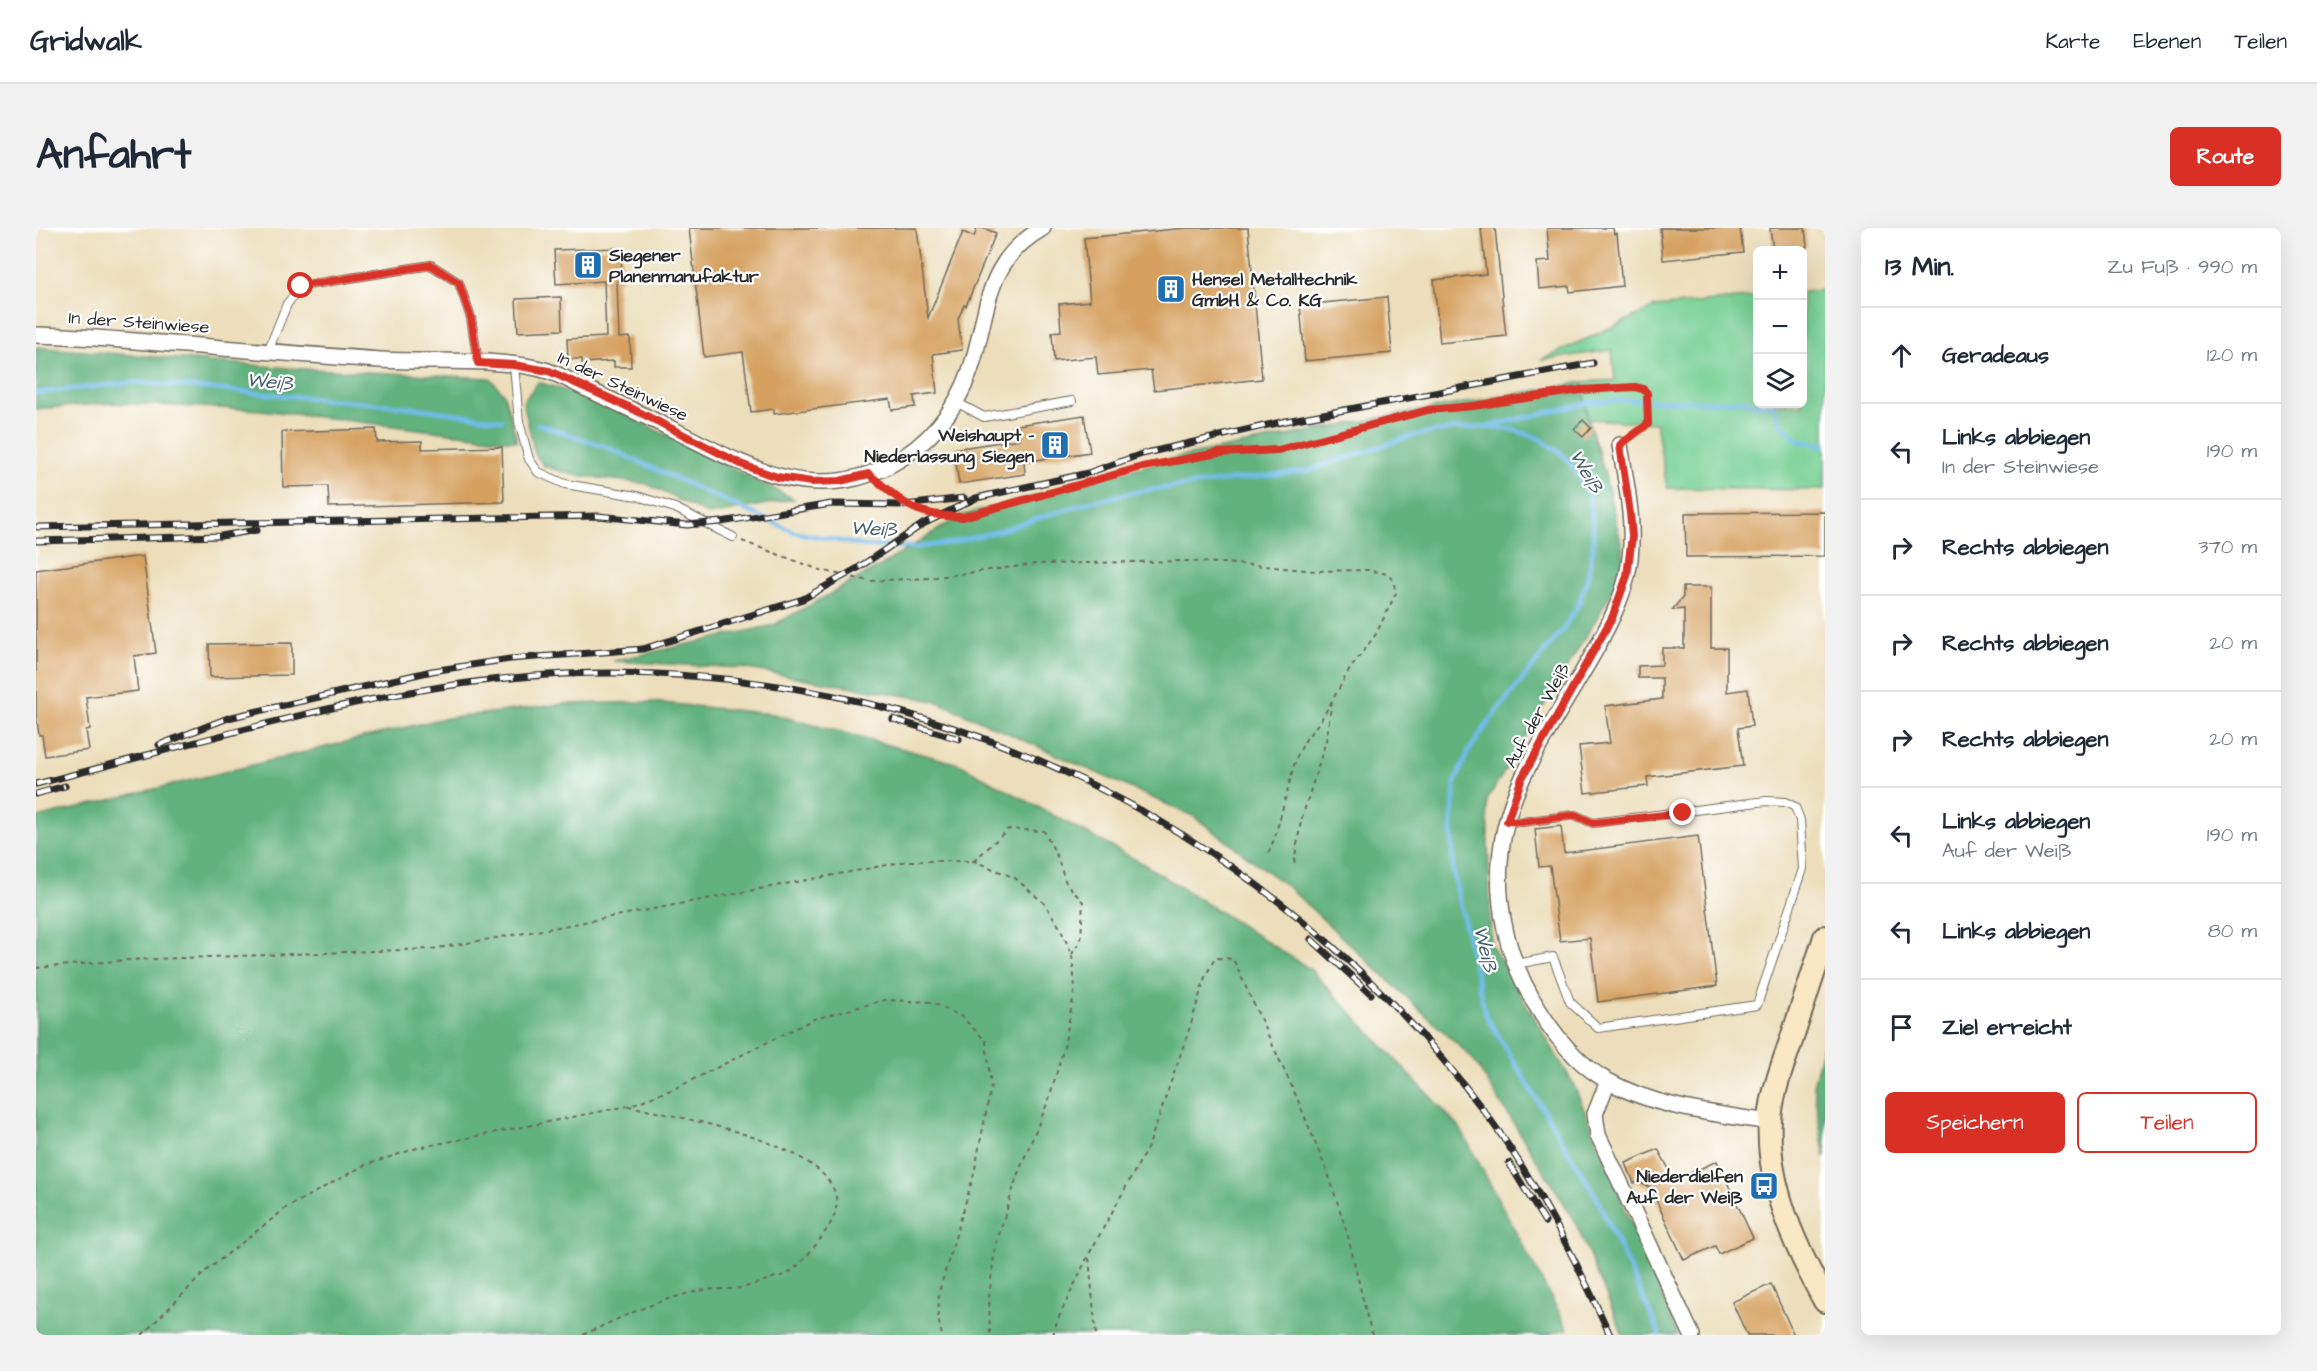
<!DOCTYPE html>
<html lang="de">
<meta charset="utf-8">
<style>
:root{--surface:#fff;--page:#f2f2f3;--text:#1f2937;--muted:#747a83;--line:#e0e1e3;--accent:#d93025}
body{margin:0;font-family:"Architects Daughter",sans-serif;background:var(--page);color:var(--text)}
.controls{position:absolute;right:18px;top:18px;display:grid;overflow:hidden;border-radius:9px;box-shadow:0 6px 24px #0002}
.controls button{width:54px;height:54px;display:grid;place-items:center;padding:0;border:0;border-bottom:2px solid var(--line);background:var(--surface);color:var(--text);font:30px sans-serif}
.stop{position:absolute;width:18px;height:18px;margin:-14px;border:4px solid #d93025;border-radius:50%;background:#fff}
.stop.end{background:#d93025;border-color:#fff;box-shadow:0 2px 6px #0008}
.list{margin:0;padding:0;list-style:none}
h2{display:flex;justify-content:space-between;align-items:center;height:78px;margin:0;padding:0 24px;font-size:26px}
h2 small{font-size:20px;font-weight:400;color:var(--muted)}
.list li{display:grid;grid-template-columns:39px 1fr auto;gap:18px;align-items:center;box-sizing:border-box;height:96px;padding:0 24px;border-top:2px solid var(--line)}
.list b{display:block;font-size:22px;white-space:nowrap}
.list p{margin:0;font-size:20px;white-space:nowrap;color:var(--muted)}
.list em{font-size:20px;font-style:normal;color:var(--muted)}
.actions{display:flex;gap:12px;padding:18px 24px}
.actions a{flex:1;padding:14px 0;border:2px solid var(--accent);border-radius:9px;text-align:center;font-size:21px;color:var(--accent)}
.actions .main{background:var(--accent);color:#fff}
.icon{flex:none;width:33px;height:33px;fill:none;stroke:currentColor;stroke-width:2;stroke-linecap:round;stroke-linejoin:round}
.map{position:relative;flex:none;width:1789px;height:1107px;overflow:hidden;border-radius:9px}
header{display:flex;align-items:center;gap:36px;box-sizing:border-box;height:84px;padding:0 30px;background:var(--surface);border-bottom:2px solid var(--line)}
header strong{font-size:28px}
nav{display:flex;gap:33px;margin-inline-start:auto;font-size:21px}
.intro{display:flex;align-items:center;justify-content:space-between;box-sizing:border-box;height:144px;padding:0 36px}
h1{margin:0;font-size:42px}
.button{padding:15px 27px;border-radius:9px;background:var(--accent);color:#fff;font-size:21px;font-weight:700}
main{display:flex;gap:36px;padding:0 36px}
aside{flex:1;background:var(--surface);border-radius:9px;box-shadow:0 6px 24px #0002}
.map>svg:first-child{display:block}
.green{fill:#79d095;stroke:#527e60;stroke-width:1.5}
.forest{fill:#62b27e;stroke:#466e54;stroke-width:1.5}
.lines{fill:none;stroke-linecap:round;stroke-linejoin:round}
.stream{stroke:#73bceb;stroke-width:4.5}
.building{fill:#d6a05e}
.lane-casing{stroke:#6f6a5d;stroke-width:10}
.street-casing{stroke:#6f6a5d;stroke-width:18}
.secondary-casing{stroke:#6f6a5d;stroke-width:26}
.path{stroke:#6f6a5d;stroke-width:2;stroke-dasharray:4.5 4.5;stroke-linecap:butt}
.lane{stroke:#fff;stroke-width:8}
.street{stroke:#fff;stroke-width:15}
.secondary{stroke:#fae7c3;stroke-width:22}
.rail-casing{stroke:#2b2b2b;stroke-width:7}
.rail{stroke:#fff;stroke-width:4.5;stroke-dasharray:14;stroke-linecap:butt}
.route{stroke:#d93025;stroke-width:8}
.labels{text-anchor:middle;stroke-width:4.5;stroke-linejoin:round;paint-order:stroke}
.poi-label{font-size:18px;font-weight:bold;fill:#2b2b2b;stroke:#fff;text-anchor:start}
.street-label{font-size:18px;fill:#2b2b2b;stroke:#fff}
.water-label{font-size:20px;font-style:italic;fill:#445e6e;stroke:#fff}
</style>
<header>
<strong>Gridwalk</strong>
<nav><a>Karte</a><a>Ebenen</a><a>Teilen</a></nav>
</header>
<div class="intro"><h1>Anfahrt</h1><a class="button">Route</a></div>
<main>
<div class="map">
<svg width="1789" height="1107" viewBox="0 0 1789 1107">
<rect width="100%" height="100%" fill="#fff"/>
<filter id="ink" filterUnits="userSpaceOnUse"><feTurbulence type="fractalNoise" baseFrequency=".0167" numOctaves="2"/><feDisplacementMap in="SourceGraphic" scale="12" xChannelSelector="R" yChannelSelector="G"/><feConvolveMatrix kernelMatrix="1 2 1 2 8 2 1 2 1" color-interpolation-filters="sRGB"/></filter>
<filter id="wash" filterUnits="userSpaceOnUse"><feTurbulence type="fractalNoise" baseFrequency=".008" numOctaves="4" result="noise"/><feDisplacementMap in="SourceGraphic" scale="24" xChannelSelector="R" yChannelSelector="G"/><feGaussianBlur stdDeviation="1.35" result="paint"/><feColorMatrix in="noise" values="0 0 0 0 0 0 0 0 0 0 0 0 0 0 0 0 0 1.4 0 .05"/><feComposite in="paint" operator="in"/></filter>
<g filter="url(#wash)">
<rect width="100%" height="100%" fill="#ecdebb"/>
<!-- green -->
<polygon class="green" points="1789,62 1789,262 1631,260 1620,195 1552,191 1547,154 1579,152 1576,122 1505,132 1619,79 1721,69 1722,176 1766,176 1767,64"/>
<!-- forest -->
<g class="forest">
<polygon points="0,119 253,140 454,150 468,166 481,213 225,182 77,175 0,181"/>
<polygon points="502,154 560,172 758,271 673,287 611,256 538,247 508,238 499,226 487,174"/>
<polygon points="1547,154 1552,191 1568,243 1590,336 1564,385 1451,572 1455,717 1537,855 1642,1107 1587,1107 1538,991 1437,831 1252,659 1157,588 900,473 705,440 577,433 738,397 846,337 924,288 1138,230 1354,188"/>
<polygon points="616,474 737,486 923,536 1111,638 1274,741 1424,900 1532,1101 1509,1107 0,1107 0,590 404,491 528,476"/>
<polygon points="1789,809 1789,930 1777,857"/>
</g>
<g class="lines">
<!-- stream -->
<g class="stream">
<polyline points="0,165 100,154 365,178 466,192"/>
<polyline points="502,196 573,220 758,304 830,318 883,319 914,315 959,304 1057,273 1104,263 1271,243 1378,207 1418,201 1448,199 1478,202 1502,210 1525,225 1540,243 1553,269 1557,295 1557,321 1551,352 1542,377 1527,401 1457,488 1432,524 1419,555 1416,594 1417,643 1449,786 1561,970 1624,1107"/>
<polyline points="1453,198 1556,174 1594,172 1685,174 1706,172 1722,177 1736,176 1744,195 1763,213 1789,217"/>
</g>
</g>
<g id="blocks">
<!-- building -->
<g class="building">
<polygon points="653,0 881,0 892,90 927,4 938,9 941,0 947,0 960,5 930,78 928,77 922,91 926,122 897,126 901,165 878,168 879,179 864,181 856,182 854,171 738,186 738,181 715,184 707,124 668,129"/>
<polygon points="1150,0 1212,0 1226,151 1118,162 1115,142 1062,147 1060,129 1018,133 1016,104 1025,103 1023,76 1054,73 1048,10"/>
<polygon points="1445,0 1459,0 1470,108 1404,115 1398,52 1450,46"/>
<polygon points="1511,0 1577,0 1578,6 1581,5 1586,58 1534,64 1533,58 1503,61 1501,34 1514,33"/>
<polygon points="1624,0 1704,0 1707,24 1627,32"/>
<polygon points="1734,0 1769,0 1771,19 1737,22"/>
<polygon points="585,20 586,52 581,53 583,110 594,109 595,139 578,139 578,133 546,135 546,131 532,131 531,111 570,109 568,53 520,56 518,22"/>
<polygon points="525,69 526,102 482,104 480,71"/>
<polygon points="1351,69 1356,125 1269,133 1264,77"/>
<polygon points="1048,187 1054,224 988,234 989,246 923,256 918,221 984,211 982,197"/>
<polygon points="1547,192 1555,200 1547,209 1538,201"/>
<polygon points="340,201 341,214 386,213 386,221 466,219 468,274 293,279 292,258 247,259 246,204"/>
<polygon points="1789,284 1789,328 1650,329 1649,285"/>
<polygon points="107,328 120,425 98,428 102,463 50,469 54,501 50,502 53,522 9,528 6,507 3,507 0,485 0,342"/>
<polygon points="1647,359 1675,359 1675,420 1691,420 1691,464 1712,461 1716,498 1702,500 1707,538 1611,549 1612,558 1549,565 1543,518 1574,515 1569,478 1626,471 1626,450 1602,450 1602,438 1626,437 1626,420 1648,420 1648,381 1636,382 1647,369"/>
<polygon points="256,415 256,447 174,449 173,416"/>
<polygon points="1525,598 1528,625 1662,608 1681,758 1562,774 1554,710 1524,713 1514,638 1503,639 1499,601"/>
<polygon points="1622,921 1639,952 1681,933 1717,1010 1683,1026 1679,1018 1648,1032 1614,959 1602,954 1598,955 1590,935"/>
<polygon points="1735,1056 1758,1107 1711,1107 1696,1074"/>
</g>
</g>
</g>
<g filter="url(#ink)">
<use href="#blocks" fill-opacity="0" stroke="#6f6a5d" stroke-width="1.5"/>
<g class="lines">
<!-- lane casing -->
<g class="lane-casing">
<g id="lane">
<polyline points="232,123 251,76 265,58 395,37 423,55 435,90 442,134"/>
<polyline points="478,137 483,194 493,231 502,244 529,256 601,268 639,280 697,309"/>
<polyline points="920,174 948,189 1036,173"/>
<polyline points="1471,593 1486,594 1539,587 1557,595 1730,573 1749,574 1759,579 1764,592 1767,641 1721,777 1562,800 1534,774 1517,729 1480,736"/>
</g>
</g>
<!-- street casing -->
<g class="street-casing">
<g id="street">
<path d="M0 107 29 108C135 115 240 125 345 132 396 135 464 129 512 143 524 147 537 154 549 160 580 174 611 189 642 204 711 239 777 277 854 237 892 217 920 183 934 143 954 84 946 35 1007 0"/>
<path d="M1584 217C1591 261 1601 304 1591 348 1585 373 1573 396 1561 419 1537 462 1509 504 1487 549 1448 630 1459 717 1508 790 1524 814 1546 839 1572 853 1620 880 1680 886 1734 894"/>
<polyline points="1572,853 1559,886 1562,907 1656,1107"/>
</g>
</g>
<!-- secondary casing -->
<g class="secondary-casing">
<path id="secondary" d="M1789 709C1778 744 1766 779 1755 813 1746 839 1736 865 1734 892 1730 957 1759 1018 1789 1073"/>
</g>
<!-- path -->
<g class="path">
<path d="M844 256C876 283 885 287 927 289L1106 239 1182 225 1242 222 1392 182 1437 178 1544 162 1599 159 1607 161 1611 166 1612 196 1594 209"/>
<polyline points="706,313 784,342 833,353 893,350 1000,336 1149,333 1217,337 1280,343 1332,342 1351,346 1357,352 1360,365 1340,406 1314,441 1285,492 1270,511 1260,530 1239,609 1232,626"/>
<polyline points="938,633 972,601 1008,603 1020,626 1030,655 1047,674 1045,712 1036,726"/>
<polyline points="1258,635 1265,593 1290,513 1296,472"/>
<polyline points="0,740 91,732 395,721 495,704 872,633 938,633 979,650 1009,676 1023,698 1036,726 1039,760 1028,819 1013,871 981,948 959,1019 953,1069 954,1107"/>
<polyline points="1053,1030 1060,1107"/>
<polyline points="106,1107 170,1043 250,980 327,938 381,920 592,878 640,860 778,791 849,772 896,774 926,789 950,813 955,859 938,946 903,1064 902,1090 906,1107"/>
<path d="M547 1107C583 1090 619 1073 658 1064 672 1060 688 1062 703 1060 713 1059 724 1054 734 1051 739 1049 746 1048 751 1046 767 1036 783 1013 793 998 842 920 636 889 593 878"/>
<polyline points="1017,1107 1021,1093 1052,1028 1113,917 1155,796 1169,749 1179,730 1197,731 1261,870 1294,951 1312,1008 1332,1093 1337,1107"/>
</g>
<!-- lane -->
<use href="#lane" class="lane"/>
<!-- street -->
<use href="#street" class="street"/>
<!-- secondary -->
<use href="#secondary" class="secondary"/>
<!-- rail casing -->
<g class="rail-casing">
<g id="rail">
<polyline points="0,299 563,288 651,297 685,294 795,276 869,277 928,270"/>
<polyline points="0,313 185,308 221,302"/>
<polyline points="857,491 923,511"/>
<polyline points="123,517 192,490 396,443 474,431 607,421 767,371 822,340 887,296 940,270 1052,245 1106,226 1245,194 1557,135"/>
<path d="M0 556C174 513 349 454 529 446 893 431 1234 595 1451 887 1501 955 1539 1030 1574 1107"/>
<polyline points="0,566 29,558"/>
<polyline points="1275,711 1335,766"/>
<polyline points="1473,935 1509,994"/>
</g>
</g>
<!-- rail -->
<use href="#rail" class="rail"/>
</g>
</g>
<g class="lines" filter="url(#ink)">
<!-- route -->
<path class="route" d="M265 58 395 37 423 55 435 90 442 135 478 137 513 143 597 181 707 237 741 249 776 254 804 253 833 246C871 278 876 287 927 289L1106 239 1182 225 1242 222 1392 182 1437 178 1544 162 1599 159 1607 161 1611 165 1612 196 1584 217 1594 285 1596 308 1591 348 1576 390 1486 550 1471 593 1486 594 1539 587 1557 595 1647 585"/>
</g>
<!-- icons -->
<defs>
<g id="building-square" transform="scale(1.5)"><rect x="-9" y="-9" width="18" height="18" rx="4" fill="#1f6fb2" stroke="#fff"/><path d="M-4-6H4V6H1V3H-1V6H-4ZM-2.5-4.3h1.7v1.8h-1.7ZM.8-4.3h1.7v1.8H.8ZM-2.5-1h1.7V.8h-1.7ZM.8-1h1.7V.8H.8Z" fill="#fff"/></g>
<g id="bus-square" transform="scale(1.5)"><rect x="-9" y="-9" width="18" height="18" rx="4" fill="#1f6fb2" stroke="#fff"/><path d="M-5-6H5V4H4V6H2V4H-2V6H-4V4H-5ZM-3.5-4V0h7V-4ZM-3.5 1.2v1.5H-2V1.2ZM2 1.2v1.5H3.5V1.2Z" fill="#fff"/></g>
</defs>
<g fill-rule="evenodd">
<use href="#building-square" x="552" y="37"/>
<use href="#building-square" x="1135" y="61"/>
<use href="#building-square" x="1019" y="217"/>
<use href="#bus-square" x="1728" y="958"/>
</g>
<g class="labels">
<!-- poi labels -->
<g class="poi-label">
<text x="573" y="33">Siegener<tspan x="573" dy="21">Planenmanufaktur</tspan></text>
<text x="1156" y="57">Hensel Metalltechnik<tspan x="1156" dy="21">GmbH &amp; Co. KG</tspan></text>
<text x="998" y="213" text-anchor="end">Weishaupt -<tspan x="998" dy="21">Niederlassung Siegen</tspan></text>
<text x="1707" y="954" text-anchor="end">Niederdielfen<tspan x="1707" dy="21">Auf der Weiß</tspan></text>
</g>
<!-- street labels -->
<g class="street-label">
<text transform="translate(103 94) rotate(4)" y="6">In der Steinwiese</text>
<text transform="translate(587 158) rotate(25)" y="6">In der Steinwiese</text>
<text transform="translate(1501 487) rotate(-61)" y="6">Auf der Weiß</text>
</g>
<!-- water labels -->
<g class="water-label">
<text transform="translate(234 153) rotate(6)" y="7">Weiß</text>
<text transform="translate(1551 243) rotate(60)" y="7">Weiß</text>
<text transform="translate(838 300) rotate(3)" y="7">Weiß</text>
<text transform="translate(1450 721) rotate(77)" y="7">Weiß</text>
</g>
</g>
</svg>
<div class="controls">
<button>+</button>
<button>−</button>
<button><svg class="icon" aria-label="layers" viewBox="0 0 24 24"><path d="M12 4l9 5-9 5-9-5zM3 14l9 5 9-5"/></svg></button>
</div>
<div class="stop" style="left:265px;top:58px"></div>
<div class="stop end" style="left:1647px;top:585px"></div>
</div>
<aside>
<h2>13 Min.<small>Zu Fuß · 990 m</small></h2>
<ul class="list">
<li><svg class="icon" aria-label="ahead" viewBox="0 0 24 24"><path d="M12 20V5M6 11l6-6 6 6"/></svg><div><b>Geradeaus</b></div><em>120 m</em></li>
<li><svg class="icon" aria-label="left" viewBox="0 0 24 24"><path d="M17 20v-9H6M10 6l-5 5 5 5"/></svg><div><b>Links abbiegen</b><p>In der Steinwiese</p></div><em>190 m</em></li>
<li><svg class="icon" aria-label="right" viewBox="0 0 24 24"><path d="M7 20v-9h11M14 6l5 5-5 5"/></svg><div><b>Rechts abbiegen</b></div><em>370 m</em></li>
<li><svg class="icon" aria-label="right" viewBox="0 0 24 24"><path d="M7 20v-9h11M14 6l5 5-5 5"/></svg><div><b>Rechts abbiegen</b></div><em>20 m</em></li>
<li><svg class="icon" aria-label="right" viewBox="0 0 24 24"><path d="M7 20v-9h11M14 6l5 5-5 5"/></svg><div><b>Rechts abbiegen</b></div><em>20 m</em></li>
<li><svg class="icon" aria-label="left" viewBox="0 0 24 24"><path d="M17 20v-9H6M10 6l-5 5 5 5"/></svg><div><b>Links abbiegen</b><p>Auf der Weiß</p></div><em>190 m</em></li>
<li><svg class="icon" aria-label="left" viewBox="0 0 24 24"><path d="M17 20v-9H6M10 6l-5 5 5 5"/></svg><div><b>Links abbiegen</b></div><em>80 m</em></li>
<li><svg class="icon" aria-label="arrive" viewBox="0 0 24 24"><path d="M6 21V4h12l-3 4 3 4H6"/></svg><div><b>Ziel erreicht</b></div></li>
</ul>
<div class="actions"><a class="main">Speichern</a><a>Teilen</a></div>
</aside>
</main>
